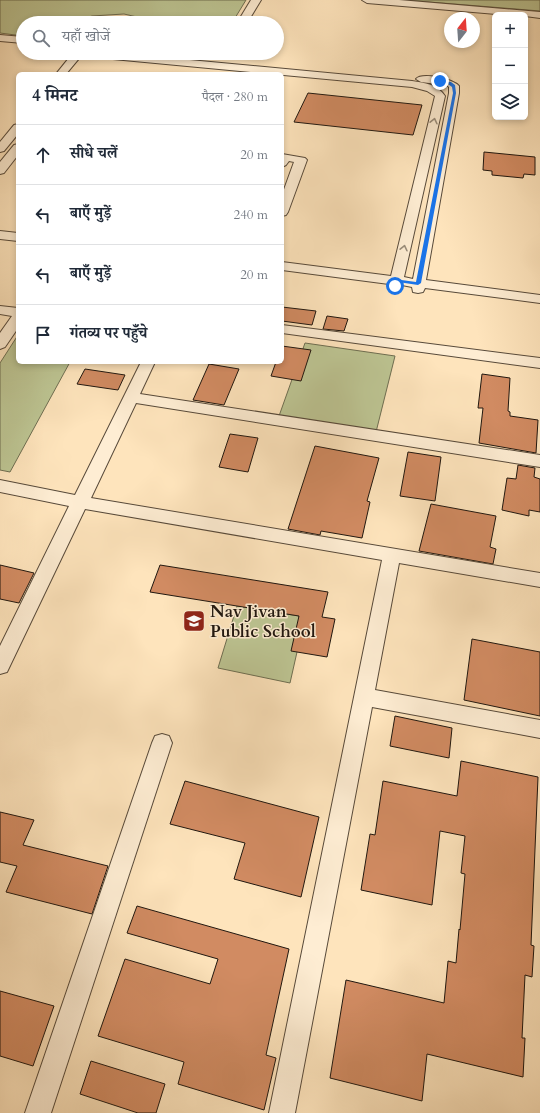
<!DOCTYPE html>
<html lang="hi">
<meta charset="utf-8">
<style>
:root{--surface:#fff;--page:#f6f6f7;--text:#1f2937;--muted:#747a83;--line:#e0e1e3}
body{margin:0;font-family:Cardo,"Noto Serif Devanagari",serif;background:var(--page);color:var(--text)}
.controls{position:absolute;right:12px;top:12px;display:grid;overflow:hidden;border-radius:6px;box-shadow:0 2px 6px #0003}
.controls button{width:36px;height:36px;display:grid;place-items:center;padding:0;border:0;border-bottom:1px solid var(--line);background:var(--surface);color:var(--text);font:20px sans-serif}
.compass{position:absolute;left:444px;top:12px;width:36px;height:36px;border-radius:50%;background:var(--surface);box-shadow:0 2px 6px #0003;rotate:17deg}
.stop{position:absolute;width:12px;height:12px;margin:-9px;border:3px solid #1a73e8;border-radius:50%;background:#fff}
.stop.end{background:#1a73e8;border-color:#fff;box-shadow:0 1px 4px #0008}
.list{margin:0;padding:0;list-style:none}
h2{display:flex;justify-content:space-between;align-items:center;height:52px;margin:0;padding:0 16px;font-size:17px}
h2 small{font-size:13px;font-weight:400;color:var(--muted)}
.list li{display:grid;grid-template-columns:26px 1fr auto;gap:12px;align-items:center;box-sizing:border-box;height:60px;padding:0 16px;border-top:1px solid var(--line)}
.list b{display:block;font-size:15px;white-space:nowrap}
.list em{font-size:13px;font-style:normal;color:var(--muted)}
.icon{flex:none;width:22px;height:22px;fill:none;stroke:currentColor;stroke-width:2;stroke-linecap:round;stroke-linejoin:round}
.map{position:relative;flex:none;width:540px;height:1113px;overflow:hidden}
.search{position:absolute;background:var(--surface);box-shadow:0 2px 6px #0003;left:16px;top:16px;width:268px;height:44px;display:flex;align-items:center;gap:10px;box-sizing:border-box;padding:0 14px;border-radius:22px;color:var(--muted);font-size:15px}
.panel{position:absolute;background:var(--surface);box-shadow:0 2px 6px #0003;left:16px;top:72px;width:268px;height:292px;border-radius:6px}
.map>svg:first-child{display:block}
.green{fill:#bdc593;stroke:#6e6e51}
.building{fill:#d18b62;stroke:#20170f}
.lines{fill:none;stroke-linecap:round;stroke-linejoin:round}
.minor-casing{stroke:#584a3a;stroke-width:2}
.minor{fill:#feedd3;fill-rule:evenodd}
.oneway{stroke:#9a8d7b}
.route{fill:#1a73e8}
.labels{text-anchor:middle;stroke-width:3;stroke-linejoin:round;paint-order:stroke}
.poi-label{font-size:17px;font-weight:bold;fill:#20170f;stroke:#feedd3;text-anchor:start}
</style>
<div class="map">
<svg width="540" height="1113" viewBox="0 0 540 1113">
<rect width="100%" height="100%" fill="#fee4bc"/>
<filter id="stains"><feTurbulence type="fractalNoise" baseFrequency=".005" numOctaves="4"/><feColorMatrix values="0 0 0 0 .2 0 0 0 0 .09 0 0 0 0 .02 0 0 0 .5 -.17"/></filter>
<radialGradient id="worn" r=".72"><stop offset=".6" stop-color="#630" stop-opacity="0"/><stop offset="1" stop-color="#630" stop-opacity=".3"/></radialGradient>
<!-- green -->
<g class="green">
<polygon points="0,0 246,0 232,23 163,23 124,14 92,16 69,23 23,23 23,36 0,33"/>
<polygon points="405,0 540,0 540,11"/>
<polygon points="18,335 18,362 70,362 10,472 0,470 0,363"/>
<polygon points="305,343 395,356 376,432 279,416"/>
<polygon points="237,606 299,616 297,652 290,683 218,668"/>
</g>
<!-- building -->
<g class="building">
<polygon points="308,93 422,105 413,135 294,122"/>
<polygon points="484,152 535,157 535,175 524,174 523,178 492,175 492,171 483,170"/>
<polygon points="282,307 316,311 312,325 282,321"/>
<polygon points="327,316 348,319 344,331 323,329"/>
<polygon points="282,346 311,350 301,381 271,376 276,362 282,362"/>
<polygon points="209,364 239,369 224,405 193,400"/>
<polygon points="85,369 125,375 118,390 77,384"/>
<polygon points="482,374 510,378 508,411 510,412 510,416 538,420 536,453 479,443 483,408 478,408"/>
<polygon points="230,434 258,438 248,472 219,467"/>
<polygon points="315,446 379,458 367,501 370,502 362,538 321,531 320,535 288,529"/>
<polygon points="408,452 441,457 435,501 400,496"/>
<polygon points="518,465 535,468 534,477 540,479 540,512 529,510 529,516 502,510 507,478 516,479"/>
<polygon points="431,504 496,516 490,547 496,549 493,564 419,551"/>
<polygon points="0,565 34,573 19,603 0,599"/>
<polygon points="160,565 328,592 322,617 335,619 327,657 291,651 299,616 150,592"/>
<polygon points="472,639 540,652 540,716 464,700"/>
<polygon points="395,716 452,728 449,758 390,746"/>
<polygon points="461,761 538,777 531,945 534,946 532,977 525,975 522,1038 525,1038 523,1077 427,1054 422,1101 330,1078 346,980 444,1003 448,961 456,963 459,929 460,930 465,874 461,873 465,836 440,831 432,905 361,890 370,834 375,835 383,781 457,796"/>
<polygon points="185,781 319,817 301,897 234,879 245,843 170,824"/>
<polygon points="0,812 34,820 23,845 108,866 92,914 6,892 17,866 0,862"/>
<polygon points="137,906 289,949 266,1055 276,1058 264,1110 178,1084 184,1062 98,1036 125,959 210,984 218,959 127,933"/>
<polygon points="0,991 54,1006 33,1066 0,1056"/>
<polygon points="91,1061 165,1084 156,1113 138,1113 80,1094"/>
</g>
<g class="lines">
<!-- minor casing -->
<g class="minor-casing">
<g id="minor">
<polygon points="251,0 261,0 247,23 237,23"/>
<polygon points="362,0 399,0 540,12 540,18 525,16 525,15 508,15 367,3"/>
<polygon points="0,35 23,37 23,43 0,41"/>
<path d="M73 53H115L412 81C425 83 437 84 445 96L404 277 413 279 449 93V87L446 85 421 82 416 79C422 72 453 79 459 86V93L426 280 540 295V303L425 288 423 292 418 293 413 292 412 287 402 285 400 289 395 290 390 289 389 284 282 270V262L391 276 435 96 427 91 412 87 81 56 66 74H56Z"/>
<polygon points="18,124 18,134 4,151 0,152 0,142 14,125"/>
<polygon points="18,144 18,155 4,173 0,174 0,162 14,145"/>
<polygon points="282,154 305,158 307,160 288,212 286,215 282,216 282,195 294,162 289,161 286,165 282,167"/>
<polygon points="0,231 18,233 18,241 0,239"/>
<polygon points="0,306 18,308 18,328 5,347 0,349 0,333 12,316 0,314"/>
<polygon points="282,325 540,358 540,368 282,333"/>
<polygon points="141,362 155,362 140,394 540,455 540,467 136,403 91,498 540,573 540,587 399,563 375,690 540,720 540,738 372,707 295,1113 269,1113 382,560 85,509 7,672 0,674 0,646 69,506 0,492 0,480 75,495"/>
<polygon points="162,734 169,736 172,743 51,1113 25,1113 152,743 155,736"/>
</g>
</g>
<!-- minor -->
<use href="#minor" class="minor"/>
</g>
<!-- one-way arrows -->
<defs><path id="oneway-chevron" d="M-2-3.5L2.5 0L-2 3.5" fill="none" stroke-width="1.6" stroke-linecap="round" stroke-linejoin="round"/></defs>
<g class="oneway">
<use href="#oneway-chevron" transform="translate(434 121) rotate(-77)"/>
<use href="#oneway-chevron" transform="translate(404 248) rotate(-77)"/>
</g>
<!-- route -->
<polygon class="route" points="440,80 451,82 455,85 456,93 421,283 418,285 398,282 398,286 395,287 393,286 394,279 416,282 453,93 452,87 448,84 439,81"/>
<!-- icons -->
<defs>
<g id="school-square" transform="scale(1.15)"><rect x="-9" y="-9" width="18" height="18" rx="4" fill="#8f2418" stroke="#feedd3"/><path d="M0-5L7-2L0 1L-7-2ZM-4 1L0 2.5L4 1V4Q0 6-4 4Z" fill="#fff"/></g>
</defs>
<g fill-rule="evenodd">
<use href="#school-square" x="194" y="621"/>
</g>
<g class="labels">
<!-- poi labels -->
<g class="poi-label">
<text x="210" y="617">Nav Jivan<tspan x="210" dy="20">Public School</tspan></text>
</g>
</g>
<rect width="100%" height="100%" filter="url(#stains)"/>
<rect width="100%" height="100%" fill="url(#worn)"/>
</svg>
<div class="controls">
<button>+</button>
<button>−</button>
<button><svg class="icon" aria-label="layers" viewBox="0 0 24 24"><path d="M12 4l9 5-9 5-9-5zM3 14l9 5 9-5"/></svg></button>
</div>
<svg class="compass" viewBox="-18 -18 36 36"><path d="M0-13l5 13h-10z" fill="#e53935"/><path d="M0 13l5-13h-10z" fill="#747a83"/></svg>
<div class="stop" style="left:395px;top:286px"></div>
<div class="stop end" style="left:440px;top:81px"></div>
<div class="search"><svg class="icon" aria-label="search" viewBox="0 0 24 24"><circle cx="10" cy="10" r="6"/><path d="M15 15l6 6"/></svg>यहाँ खोजें</div>
<section class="panel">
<h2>4 मिनट<small>पैदल · 280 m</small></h2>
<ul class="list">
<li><svg class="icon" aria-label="ahead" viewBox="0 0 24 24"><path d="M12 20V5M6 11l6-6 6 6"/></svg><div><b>सीधे चलें</b></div><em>20 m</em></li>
<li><svg class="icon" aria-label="left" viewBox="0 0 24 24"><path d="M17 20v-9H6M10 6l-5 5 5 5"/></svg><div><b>बाएँ मुड़ें</b></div><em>240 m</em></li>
<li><svg class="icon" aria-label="left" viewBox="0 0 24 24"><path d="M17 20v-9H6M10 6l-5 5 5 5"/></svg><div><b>बाएँ मुड़ें</b></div><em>20 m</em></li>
<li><svg class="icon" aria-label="arrive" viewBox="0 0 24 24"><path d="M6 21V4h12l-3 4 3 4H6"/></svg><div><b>गंतव्य पर पहुँचे</b></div></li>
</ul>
</section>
</div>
